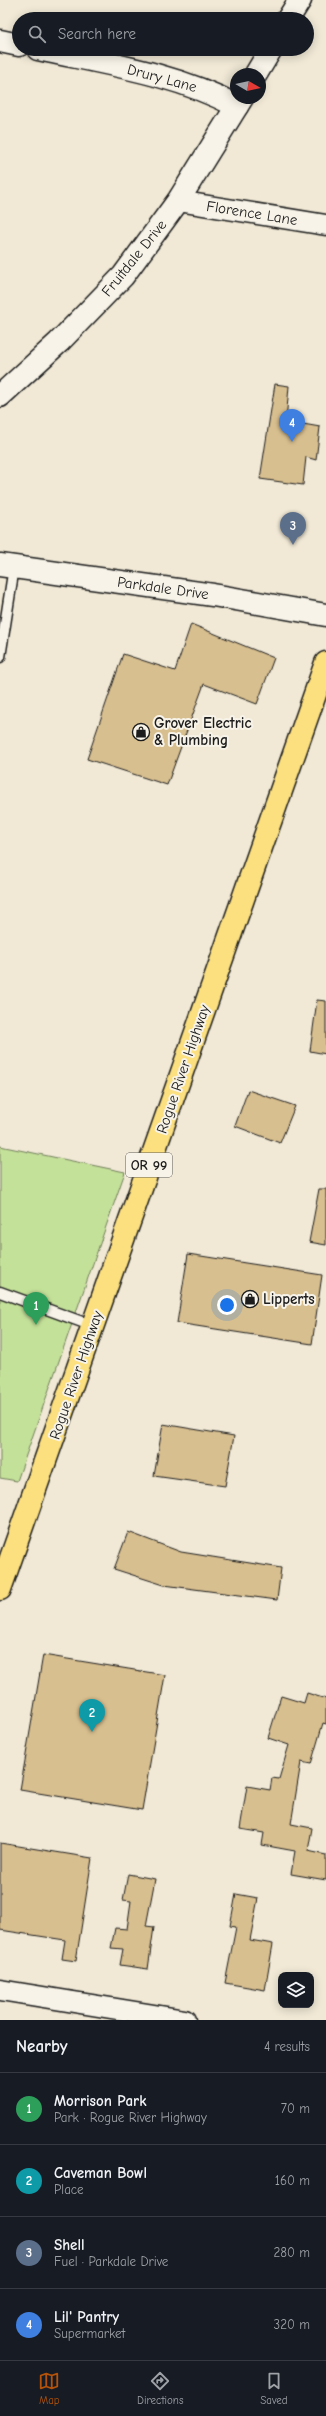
<!DOCTYPE html>
<meta charset="utf-8">
<style>
:root{--surface:#171b24;--page:#242831;--text:#f1f3f6;--muted:#9ea1a6;--line:#363941;--accent:#b45309}
body{margin:0;font-family:"Comic Neue",sans-serif;background:var(--page);color:var(--text)}
.controls{position:absolute;right:12px;bottom:12px;display:grid;overflow:hidden;border-radius:8px;box-shadow:0 2px 10px #0003}
.controls button{width:36px;height:36px;display:grid;place-items:center;padding:0;border:0;border-bottom:1px solid var(--line);background:var(--surface);color:var(--text);font:20px sans-serif}
.compass{position:absolute;left:230px;top:68px;width:36px;height:36px;border-radius:50%;background:var(--surface);box-shadow:0 2px 10px #0003;rotate:99deg}
.you{position:absolute;left:227px;top:1305px;width:14px;height:14px;margin:-10px;border:3px solid #fff;border-radius:50%;background:#1a73e8;box-shadow:0 0 0 6px #1a73e833}
.badge{display:grid;place-items:center;width:26px;height:26px;border-radius:50%;background:var(--accent);color:#fff;font-size:13px;font-weight:700}
.pin{position:absolute;translate:-50% -33px;filter:drop-shadow(0 1px 2px #0008)}
.pin::after{content:'';position:absolute;top:21px;width:14px;height:12px;background:inherit;clip-path:polygon(0 0,100% 0,50% 100%)}
.list{margin:0;padding:0;list-style:none}
h2{display:flex;justify-content:space-between;align-items:center;height:52px;margin:0;padding:0 16px;font-size:17px}
h2 small{font-size:13px;font-weight:400;color:var(--muted)}
.list li{display:grid;grid-template-columns:26px 1fr auto;gap:12px;align-items:center;box-sizing:border-box;height:72px;padding:0 16px;border-top:1px solid var(--line)}
.list b{display:block;font-size:15px;white-space:nowrap}
.list p{margin:0;font-size:13px;white-space:nowrap;color:var(--muted)}
.list em{font-size:13px;font-style:normal;color:var(--muted)}
.icon{flex:none;width:22px;height:22px;fill:none;stroke:currentColor;stroke-width:2;stroke-linecap:round;stroke-linejoin:round}
.map{position:relative;flex:none;width:326px;height:2020px;overflow:hidden}
.search{position:absolute;background:var(--surface);box-shadow:0 2px 10px #0003;left:12px;right:12px;top:12px;height:44px;display:flex;align-items:center;gap:10px;box-sizing:border-box;padding:0 14px;border-radius:22px;color:var(--muted);font-size:15px}
.sheet{height:340px;background:var(--surface)}
nav{display:flex;justify-content:space-around;align-items:center;box-sizing:border-box;height:56px;border-top:1px solid var(--line);background:var(--surface);font-size:11px;color:var(--muted)}
nav a{display:grid;justify-items:center;gap:2px}
nav .on{color:var(--accent)}
.map>svg:first-child{display:block}
.green{fill:#c4e199;stroke:#707e5a}
.building{fill:#d8bf8f;stroke:#1c1c1c}
.lines{fill:none;stroke-linecap:round;stroke-linejoin:round}
.lane-casing{stroke:#1c1c1c;stroke-width:13}
.street-casing{stroke:#1c1c1c;stroke-width:23}
.secondary-casing{stroke:#1c1c1c;stroke-width:25}
.primary-casing{stroke:#1c1c1c;stroke-width:25}
.lane{stroke:#f7f3e8;stroke-width:10}
.street{stroke:#f7f3e8;stroke-width:20}
.secondary{stroke:#f7f3e8;stroke-width:22}
.primary{stroke:#fce080;stroke-width:22}
.labels{text-anchor:middle;stroke-width:4;stroke-linejoin:round;paint-order:stroke}
.shield{fill:#f7f3e8;stroke:#5e5c59;stroke-width:1}
.shield-label{font-size:14px;font-weight:bold;fill:#1c1c1c}
.street-label{font-size:15px;fill:#1c1c1c;stroke:#f7f3e8}
.poi-label{font-size:15px;font-weight:bold;fill:#1c1c1c;stroke:#f7f3e8;text-anchor:start}
</style>
<div class="map">
<svg width="326" height="2020" viewBox="0 0 326 2020">
<rect width="100%" height="100%" fill="#f1e9d6"/>
<filter id="ink" filterUnits="userSpaceOnUse"><feTurbulence type="fractalNoise" baseFrequency=".025" numOctaves="2"/><feDisplacementMap in="SourceGraphic" scale="8" xChannelSelector="R" yChannelSelector="G"/><feConvolveMatrix kernelMatrix="1 2 1 2 8 2 1 2 1" color-interpolation-filters="sRGB"/></filter>
<g filter="url(#ink)">
<!-- green -->
<polygon class="green" points="0,1146 125,1172 17,1481 0,1478"/>
<!-- building -->
<g class="building">
<polygon points="275,384 289,386 286,421 320,427 316,460 306,457 303,485 260,479"/>
<polygon points="191,624 274,658 257,704 204,684 167,785 87,759 123,654 175,671"/>
<polygon points="317,1000 326,1001 326,1054 310,1051"/>
<polygon points="248,1090 295,1106 280,1143 235,1126"/>
<polygon points="319,1189 326,1189 326,1245 309,1242"/>
<polygon points="188,1254 322,1275 312,1344 177,1323"/>
<polygon points="163,1424 234,1436 225,1486 154,1476"/>
<polygon points="128,1532 181,1552 281,1568 277,1600 164,1585 114,1569"/>
<polygon points="43,1655 165,1675 142,1810 20,1790"/>
<polygon points="307,1693 326,1699 326,1724 323,1723 311,1764 301,1762 291,1824 312,1828 308,1851 326,1855 326,1880 291,1874 295,1851 262,1845 264,1833 240,1829 247,1786 270,1790 272,1778 279,1779 289,1745 268,1738 281,1696 304,1703"/>
<polygon points="0,1843 92,1858 76,1961 62,1959 65,1940 0,1930"/>
<polygon points="128,1874 155,1879 146,1926 154,1927 148,1969 120,1965 123,1949 111,1948 115,1928 127,1929 131,1901 123,1900"/>
<polygon points="236,1894 258,1898 250,1940 273,1944 265,1990 225,1983 236,1927 230,1926"/>
</g>
<g class="lines">
<!-- lane casing -->
<g class="lane-casing">
<g id="lane">
<polyline points="0,657 14,567"/>
<polyline points="0,1292 93,1326"/>
</g>
</g>
<!-- street casing -->
<g class="street-casing">
<g id="street">
<polyline points="178,201 326,225"/>
<polyline points="0,1990 185,2020"/>
</g>
</g>
<!-- secondary casing -->
<g class="secondary-casing">
<g id="secondary">
<polyline points="288,19 300,0"/>
<polyline points="0,41 19,45"/>
<path d="M38 49C107 64 174 73 237 106"/>
<polyline points="256,74 271,49"/>
<polyline points="0,396 59,342 123,276 178,201 242,98"/>
<polyline points="0,565 213,595 326,615"/>
</g>
</g>
<!-- primary casing -->
<g class="primary-casing">
<polyline id="primary" points="0,1589 326,663"/>
</g>
<!-- lane -->
<use href="#lane" class="lane"/>
<!-- street -->
<use href="#street" class="street"/>
<!-- secondary -->
<use href="#secondary" class="secondary"/>
<!-- primary -->
<use href="#primary" class="primary"/>
</g>
</g>
<!-- icons -->
<defs>
<g id="shop-ring" transform="scale(0.9)"><circle r="9.5" fill="#f7f3e8" stroke="#1c1c1c" stroke-width="1.5"/><path d="M-5-2.5h2.3a2.7 3.5 0 0 1 5.4 0H5L5.5 6h-11ZM-1.5-2.5h3a1.5 2.3 0 0 0-3 0Z" fill="#1c1c1c"/></g>
</defs>
<g fill-rule="evenodd">
<use href="#shop-ring" x="141" y="732"/>
<use href="#shop-ring" x="250" y="1299"/>
</g>
<g class="labels">
<!-- shield labels -->
<rect class="shield" x="126" y="1153" width="46" height="24" rx="3"/>
<g class="shield-label">
<text x="149" y="1170">OR 99</text>
</g>
<!-- street labels -->
<g class="street-label">
<text transform="translate(162 78) rotate(15)" y="5">Drury Lane</text>
<text transform="translate(252 213) rotate(9)" y="5">Florence Lane</text>
<text transform="translate(134 258) rotate(-51)" y="5">Fruitdale Drive</text>
<text transform="translate(163 588) rotate(8)" y="5">Parkdale Drive</text>
<text transform="translate(183 1069) rotate(-71)" y="5">Rogue River Highway</text>
<text transform="translate(76 1375) rotate(-71)" y="5">Rogue River Highway</text>
</g>
<!-- poi labels -->
<g class="poi-label">
<text x="154" y="728">Grover Electric<tspan x="154" dy="17">&amp; Plumbing</tspan></text>
<text x="263" y="1304">Lipperts</text>
</g>
</g>
</svg>
<div class="controls">
<button><svg class="icon" aria-label="layers" viewBox="0 0 24 24"><path d="M12 4l9 5-9 5-9-5zM3 14l9 5 9-5"/></svg></button>
</div>
<svg class="compass" viewBox="-18 -18 36 36"><path d="M0-13l5 13h-10z" fill="#e53935"/><path d="M0 13l5-13h-10z" fill="#9ea1a6"/></svg>
<div class="you"></div>
<div class="pin badge" style="left:36px;top:1325px;background:#2e9e5b">1</div>
<div class="pin badge" style="left:92px;top:1732px;background:#0f9aa8">2</div>
<div class="pin badge" style="left:293px;top:545px;background:#5c6f8a">3</div>
<div class="pin badge" style="left:292px;top:442px;background:#3f7fe0">4</div>
<div class="search"><svg class="icon" aria-label="search" viewBox="0 0 24 24"><circle cx="10" cy="10" r="6"/><path d="M15 15l6 6"/></svg>Search here</div>
</div>
<section class="sheet">
<h2>Nearby<small>4 results</small></h2>
<ul class="list">
<li><span class="badge" style="background:#2e9e5b">1</span><div><b>Morrison Park</b><p>Park · Rogue River Highway</p></div><em>70 m</em></li>
<li><span class="badge" style="background:#0f9aa8">2</span><div><b>Caveman Bowl</b><p>Place</p></div><em>160 m</em></li>
<li><span class="badge" style="background:#5c6f8a">3</span><div><b>Shell</b><p>Fuel · Parkdale Drive</p></div><em>280 m</em></li>
<li><span class="badge" style="background:#3f7fe0">4</span><div><b>Lil' Pantry</b><p>Supermarket</p></div><em>320 m</em></li>
</ul>
</section>
<nav>
<a class="on"><svg class="icon" aria-label="map" viewBox="0 0 24 24"><path d="M3 6l6-2 6 2 6-2v14l-6 2-6-2-6 2zM9 4v14M15 6v14"/></svg>Map</a>
<a><svg class="icon" aria-label="directions" viewBox="0 0 24 24"><path d="M12 3l9 9-9 9-9-9zM9 14v-3h6M13 9l2 2-2 2"/></svg>Directions</a>
<a><svg class="icon" aria-label="saved" viewBox="0 0 24 24"><path d="M7 4h10v16l-5-4-5 4z"/></svg>Saved</a>
</nav>
